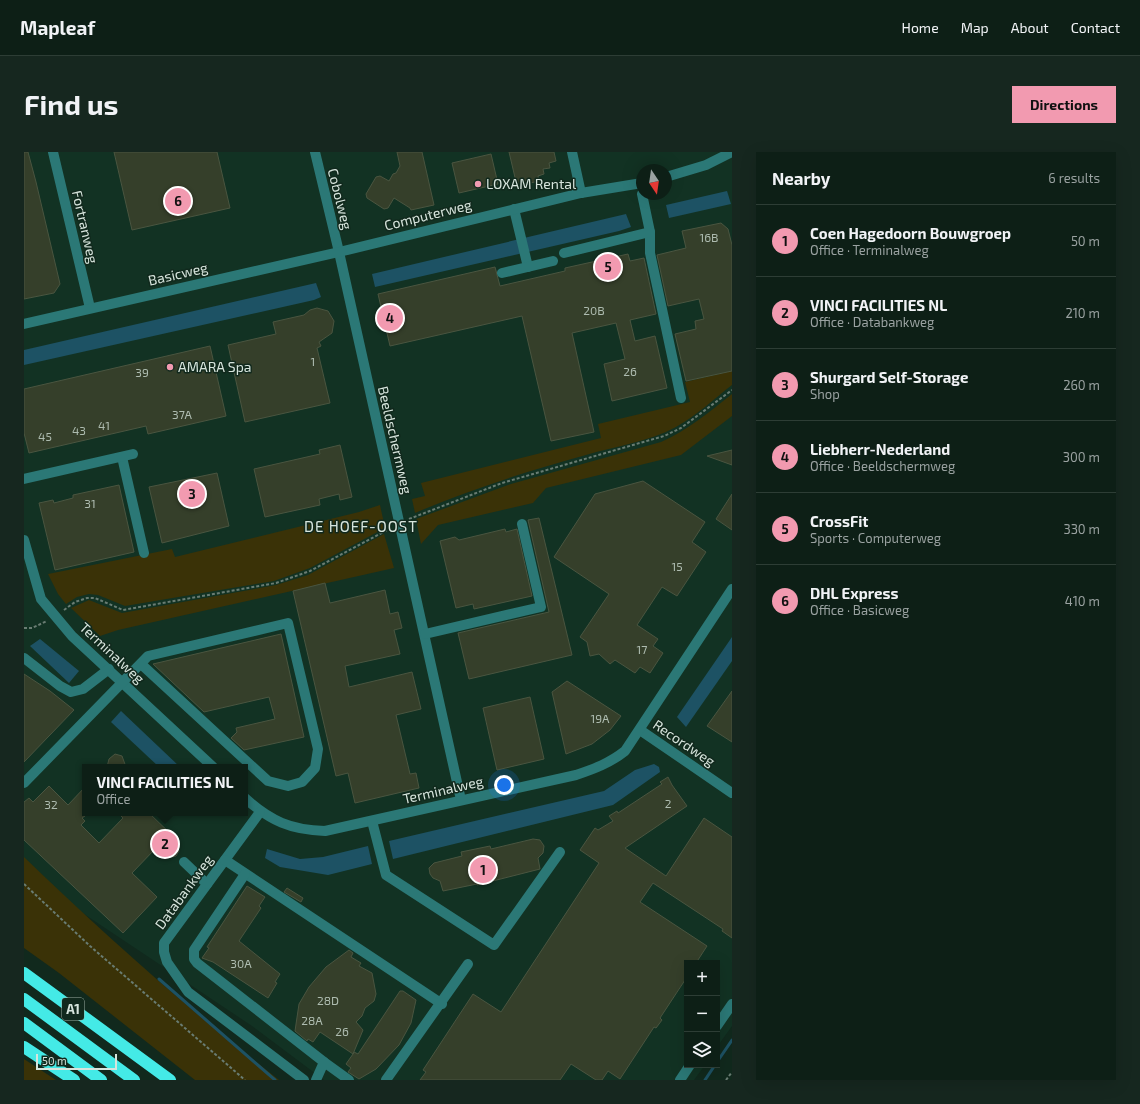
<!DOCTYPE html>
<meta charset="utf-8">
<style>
:root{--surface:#0d1f16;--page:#16271f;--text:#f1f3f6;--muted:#9aa2a1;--line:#2d3d35;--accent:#f29ab0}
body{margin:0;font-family:"Exo 2",sans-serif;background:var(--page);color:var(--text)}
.controls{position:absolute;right:12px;bottom:12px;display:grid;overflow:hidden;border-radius:0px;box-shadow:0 4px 16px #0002}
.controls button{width:36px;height:36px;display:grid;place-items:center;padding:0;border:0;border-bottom:1px solid var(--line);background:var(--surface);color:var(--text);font:20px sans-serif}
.compass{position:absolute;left:612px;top:12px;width:36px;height:36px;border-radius:50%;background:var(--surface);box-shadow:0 4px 16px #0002;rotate:167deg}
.scale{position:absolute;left:12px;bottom:10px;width:81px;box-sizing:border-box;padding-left:4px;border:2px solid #d7e5dd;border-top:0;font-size:11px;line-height:14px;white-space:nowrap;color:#d7e5dd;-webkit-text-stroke:3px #11291d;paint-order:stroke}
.you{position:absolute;left:480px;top:633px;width:14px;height:14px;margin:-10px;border:3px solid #fff;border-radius:50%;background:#1a73e8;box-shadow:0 0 0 6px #1a73e833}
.badge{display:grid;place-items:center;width:26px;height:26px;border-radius:50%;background:var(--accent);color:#111;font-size:13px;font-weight:700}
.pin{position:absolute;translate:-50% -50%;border:2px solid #fff;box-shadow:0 1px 4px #0006}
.popup{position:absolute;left:58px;top:612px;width:166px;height:52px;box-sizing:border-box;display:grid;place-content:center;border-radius:0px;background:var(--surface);filter:drop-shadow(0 1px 3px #0005);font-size:13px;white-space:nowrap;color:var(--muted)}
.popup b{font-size:15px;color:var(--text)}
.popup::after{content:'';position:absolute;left:50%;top:100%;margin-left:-8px;border:8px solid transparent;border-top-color:var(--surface)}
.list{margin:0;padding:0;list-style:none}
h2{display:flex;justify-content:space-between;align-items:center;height:52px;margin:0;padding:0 16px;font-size:17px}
h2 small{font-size:13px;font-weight:400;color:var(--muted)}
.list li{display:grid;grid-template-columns:26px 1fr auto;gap:12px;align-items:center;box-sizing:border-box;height:72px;padding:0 16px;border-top:1px solid var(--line)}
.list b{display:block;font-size:15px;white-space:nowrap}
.list p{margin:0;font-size:13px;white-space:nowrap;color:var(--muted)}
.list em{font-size:13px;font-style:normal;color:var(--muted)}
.icon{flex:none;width:22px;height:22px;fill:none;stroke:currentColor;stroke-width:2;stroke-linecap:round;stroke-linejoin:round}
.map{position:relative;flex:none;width:708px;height:928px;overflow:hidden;border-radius:0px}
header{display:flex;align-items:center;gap:24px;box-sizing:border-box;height:56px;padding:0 20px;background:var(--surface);border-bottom:1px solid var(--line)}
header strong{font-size:19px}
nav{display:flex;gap:22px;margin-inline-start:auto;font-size:14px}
.intro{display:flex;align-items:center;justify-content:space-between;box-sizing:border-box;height:96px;padding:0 24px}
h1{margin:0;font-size:28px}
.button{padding:10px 18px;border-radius:0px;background:var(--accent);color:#111;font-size:14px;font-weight:700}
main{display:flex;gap:24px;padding:0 24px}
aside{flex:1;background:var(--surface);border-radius:0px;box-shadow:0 4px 16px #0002}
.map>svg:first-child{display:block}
.built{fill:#123223;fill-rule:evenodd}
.green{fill:#3a3207}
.water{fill:#1d5264}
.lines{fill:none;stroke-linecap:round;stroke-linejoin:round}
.stream{stroke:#1d5264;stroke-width:3}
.building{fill:#353f2a;stroke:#4a5540}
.path{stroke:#697c72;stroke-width:2;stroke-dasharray:3 2;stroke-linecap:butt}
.minor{stroke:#2b7876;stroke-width:10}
.highway{stroke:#44eae6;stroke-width:12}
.poi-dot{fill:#f29ab0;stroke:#11291d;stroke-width:1.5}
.labels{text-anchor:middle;stroke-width:3;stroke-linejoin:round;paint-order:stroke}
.number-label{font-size:12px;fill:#aebcb0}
.shield{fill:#11291d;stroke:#9cada3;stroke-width:1}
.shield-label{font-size:13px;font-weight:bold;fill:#d7e5dd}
.poi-label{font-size:14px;fill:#d7e5dd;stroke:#11291d;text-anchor:start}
.street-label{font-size:14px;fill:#d7e5dd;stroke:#11291d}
.neighbourhood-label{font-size:15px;letter-spacing:1px;fill:#d7e5dd;stroke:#11291d}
</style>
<header>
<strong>Mapleaf</strong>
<nav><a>Home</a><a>Map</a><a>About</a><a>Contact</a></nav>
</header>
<div class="intro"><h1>Find us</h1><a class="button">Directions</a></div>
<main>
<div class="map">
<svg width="708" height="928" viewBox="0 0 708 928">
<rect width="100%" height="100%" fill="#11291d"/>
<!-- built -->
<path class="built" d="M0 0H708V874L693 895V811H663V913H681L670 928H300L228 874 0 722ZM618 18H642V42H618ZM61 615H221V661H61Z"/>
<!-- green -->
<g class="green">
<path d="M708 219V233C690 247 672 264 652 275 624 290 592 294 562 303 504 319 447 337 391 361L388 347 401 344 397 331 577 286 574 272 666 250 661 230Z"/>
<path d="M708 242V264L657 303 522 336 509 351 414 373 397 392 392 367 487 332 637 290C664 278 685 260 708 242Z"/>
<polygon points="356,353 361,376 286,416 250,429 101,454 74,443 65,442 53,445 42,452 34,442 24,422 148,397 151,405 335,360"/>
<polygon points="360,382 370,416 94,478 76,484 47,456 65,448 98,461 252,433 284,423"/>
<path d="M0 705C81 783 166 859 255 928H171L35 821 0 796Z"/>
<polygon points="0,907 32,928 0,928"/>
</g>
<!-- water -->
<g class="water">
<polygon points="703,39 707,52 645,66 642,53"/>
<polygon points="602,62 607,75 595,79 351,135 348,122"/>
<polygon points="292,131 297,145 290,148 0,213 0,198"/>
<polygon points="708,485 708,509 662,575 653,565"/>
<polygon points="16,487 55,519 45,531 6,494"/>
<polygon points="97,559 156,615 135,615 87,570"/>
<polygon points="630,612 635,615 636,620 589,653 369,707 365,689 580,639 611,618"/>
<polygon points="344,694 348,712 304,723 256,715 241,706 243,697 276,707 299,705"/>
</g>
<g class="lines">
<!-- stream -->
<g class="stream">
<polyline points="135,827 251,928"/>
<polyline points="693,910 708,888"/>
<polyline points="681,928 691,913"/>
</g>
</g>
<!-- building -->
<g class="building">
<polygon points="0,0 4,0 12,30 36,132 30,141 0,147"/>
<polygon points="90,0 193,0 206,56 108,78"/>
<polygon points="373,0 398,0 410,53 387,58 386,56 370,46 364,56 360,57 343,46 342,42 352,25 356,24 365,29 369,22 372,21 376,14"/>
<polygon points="485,0 530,0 532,9 525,11 526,16 519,17 520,22 514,24 515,29 493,34"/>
<polygon points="467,2 474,32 435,41 428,11"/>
<polygon points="697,71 704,77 708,93 708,219 662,229 651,182 672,177 671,169 680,167 675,147 644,154 633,103 662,96 658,79"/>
<polygon points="604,102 606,109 620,106 632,162 606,168 611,189 631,184 643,236 588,249 580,212 601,207 592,171 548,181 570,280 527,289 498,164 366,194 354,142 471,115 476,134 541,119 541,116"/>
<polygon points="293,156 304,159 310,169 308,181 295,190 297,194 293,196 306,251 221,270 204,193 252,182 249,170 280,163 286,158"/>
<polygon points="186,194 202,264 124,282 122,274 5,301 0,281 0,237"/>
<polygon points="316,293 328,345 316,348 315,342 295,347 296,353 241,365 230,317 296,302 295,298"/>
<polygon points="708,298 708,313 683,304"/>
<polygon points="193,321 205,374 138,391 125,335"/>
<polygon points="619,329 681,370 668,390 682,400 653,444 638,435 613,473 634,487 629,494 639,501 626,521 616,515 611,521 591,508 586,512 575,502 566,504 563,490 556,485 585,442 530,405 571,342"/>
<polygon points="95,333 110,400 31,418 15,351 29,348 30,351 49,346 49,343"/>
<polygon points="708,342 708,378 692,367"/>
<polygon points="515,366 548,503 445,527 434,481 525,460 504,368"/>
<polygon points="481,377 482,380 493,377 508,444 450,457 449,452 432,456 416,389 431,385 435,388"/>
<polygon points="301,431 306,451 361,438 366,462 374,460 378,476 370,478 376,502 321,514 325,535 388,520 397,557 372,563 386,622 392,621 395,636 331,651 324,621 312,624 269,439"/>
<polygon points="257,482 280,585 220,598 207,586 213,580 212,576 251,567 245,545 180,560 129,512"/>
<polygon points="0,522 26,539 50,558 0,610"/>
<polygon points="543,529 597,564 586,578 568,592 542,602 528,540"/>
<polygon points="708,539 708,590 683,574"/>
<polygon points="506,545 520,607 473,618 459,556"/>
<polygon points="91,602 98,604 102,615 83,615 85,607"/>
<polygon points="644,625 648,633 663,654 601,696 642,724 680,666 708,685 708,786 698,779 699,777 629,731 616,750 683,794 672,811 663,811 663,825 636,866 638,868 632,876 630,875 596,927 584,919 578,928 572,928 547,912 536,928 396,928 402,920 399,918 449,842 477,860 575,711 556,698 571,676 574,678 589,669 585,664 593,659 594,661 638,632 636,630"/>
<polygon points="25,634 44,653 61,635 61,664 58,666 61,669 57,673 75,691 99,666 94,661 125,661 152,687 151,689 155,699 152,704 148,705 138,703 131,697 108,721 133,745 99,781 0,688 0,650 5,646 9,650"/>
<polygon points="509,687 516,688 520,694 519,701 514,706 516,717 453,733 453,732 419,739 416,729 409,726 406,722 405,716 410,711 438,704 437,700 466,694 467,697"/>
<polygon points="223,734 241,745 235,754 237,756 215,789 256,822 251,830 253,831 244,846 189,810 178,806 185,796 183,795"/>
<polygon points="263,736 279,746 277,750 260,740"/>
<polygon points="325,798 329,801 327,805 337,811 335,814 348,821 352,842 350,849 341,856 338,864 332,870 339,878 329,902 330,900 334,902 376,839 379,839 392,848 387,871 375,893 352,917 335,927 324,920 327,916 322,912 329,902 296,880 289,890 284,887 283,889 271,879 275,852 285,835 302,815"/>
</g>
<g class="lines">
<!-- path -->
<g class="path">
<polyline points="385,367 478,331 640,284 657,276 708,238"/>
<polyline points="40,458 51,450 63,446 71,446 99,458 252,431 286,419 367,376"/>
<polyline points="0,476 8,476 23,469"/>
<polyline points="0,732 66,794 221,928"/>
<polyline points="702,928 708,920"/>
</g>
<!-- minor -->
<g class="minor">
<polyline points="29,0 66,156"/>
<polyline points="291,0 315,100 437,648"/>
<polyline points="548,0 557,41"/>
<polyline points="642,25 682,13 708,0"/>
<polyline points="490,57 504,115"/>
<polyline points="626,80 626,101 657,246"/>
<polyline points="540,101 626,80 618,42"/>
<polyline points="478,121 529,109"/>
<polyline points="0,172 315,100 557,41 618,31"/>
<polyline points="98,305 120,401"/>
<polyline points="0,327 109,302"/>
<polyline points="0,388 17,447 48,484 189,615"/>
<polyline points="401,482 517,455 498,372"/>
<polyline points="0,506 36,534 47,540 59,537 85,517"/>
<polyline points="616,578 708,641"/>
<polyline points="0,631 124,504 264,471 294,597 291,616 278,630 264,634 244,629 117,512"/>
<path d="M221 646C246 669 267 678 301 679L552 623C570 617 586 611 601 599L708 437"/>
<polyline points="236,660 140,791 140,800 143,810 164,840 280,928"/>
<polyline points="348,669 362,723 470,793 536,700"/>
<polyline points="201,708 418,852"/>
<polyline points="160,710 183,732"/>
<polyline points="221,722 170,798 170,807 173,811 300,910"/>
<polyline points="693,874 708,852"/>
<polyline points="292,928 300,910 325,928"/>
<polyline points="362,928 444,812"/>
<polyline points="656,928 666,913"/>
</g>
<!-- highway -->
<g class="highway">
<polyline points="0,821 146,928"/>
<polyline points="0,847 110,928"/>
<polyline points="0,871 77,928"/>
<polyline points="0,895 50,928"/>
</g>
</g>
<!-- markers -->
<g class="poi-dot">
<circle cx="454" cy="32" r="4"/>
<circle cx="146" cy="215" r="4"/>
</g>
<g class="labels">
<!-- number labels -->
<g class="number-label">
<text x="685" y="90">16B</text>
<text x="570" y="163">20B</text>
<text x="289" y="214">1</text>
<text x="606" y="224">26</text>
<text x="118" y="225">39</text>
<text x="158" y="267">37A</text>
<text x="80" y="278">41</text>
<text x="55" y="283">43</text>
<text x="21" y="289">45</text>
<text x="66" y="356">31</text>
<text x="653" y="419">15</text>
<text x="618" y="502">17</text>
<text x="576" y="571">19A</text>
<text x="644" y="656">2</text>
<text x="27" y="657">32</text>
<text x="217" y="816">30A</text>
<text x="304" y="853">28D</text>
<text x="288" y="873">28A</text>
<text x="318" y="884">26</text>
</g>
<!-- shield labels -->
<rect class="shield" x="38" y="846" width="22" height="22" rx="3"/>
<g class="shield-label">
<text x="49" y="862">A1</text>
</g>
<!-- poi labels -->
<g class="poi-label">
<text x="462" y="37">LOXAM Rental</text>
<text x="154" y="220">AMARA Spa</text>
</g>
<!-- street labels -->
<g class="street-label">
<text transform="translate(316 47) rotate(76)" y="5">Cobolweg</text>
<text transform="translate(404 63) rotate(-14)" y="5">Computerweg</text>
<text transform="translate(61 75) rotate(77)" y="5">Fortranweg</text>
<text transform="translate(154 122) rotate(-13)" y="5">Basicweg</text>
<text transform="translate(371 288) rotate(77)" y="5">Beeldschermweg</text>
<text transform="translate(88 501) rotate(43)" y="5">Terminalweg</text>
<text transform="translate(660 591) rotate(34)" y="5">Recordweg</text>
<text transform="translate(419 638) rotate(-13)" y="5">Terminalweg</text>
<text transform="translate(160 740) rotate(-54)" y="5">Databankweg</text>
</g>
<!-- neighbourhood labels -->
<g class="neighbourhood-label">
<text x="337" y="380">DE HOEF-OOST</text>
</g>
</g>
</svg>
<div class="controls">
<button>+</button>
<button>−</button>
<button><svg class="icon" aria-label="layers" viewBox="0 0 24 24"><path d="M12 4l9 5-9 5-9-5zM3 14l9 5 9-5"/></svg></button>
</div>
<svg class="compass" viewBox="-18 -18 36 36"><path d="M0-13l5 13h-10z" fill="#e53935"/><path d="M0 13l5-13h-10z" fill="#9aa2a1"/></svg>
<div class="scale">50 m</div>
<div class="you"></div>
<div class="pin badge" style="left:459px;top:718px">1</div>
<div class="pin badge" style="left:141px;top:692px">2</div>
<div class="popup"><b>VINCI FACILITIES NL</b>Office</div>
<div class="pin badge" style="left:168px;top:342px">3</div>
<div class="pin badge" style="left:366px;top:166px">4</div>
<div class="pin badge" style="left:584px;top:115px">5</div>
<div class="pin badge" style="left:154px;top:49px">6</div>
</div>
<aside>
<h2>Nearby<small>6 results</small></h2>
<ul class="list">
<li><span class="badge">1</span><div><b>Coen Hagedoorn Bouwgroep</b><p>Office · Terminalweg</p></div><em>50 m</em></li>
<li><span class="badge">2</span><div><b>VINCI FACILITIES NL</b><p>Office · Databankweg</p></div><em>210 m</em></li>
<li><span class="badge">3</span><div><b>Shurgard Self-Storage</b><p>Shop</p></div><em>260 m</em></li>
<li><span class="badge">4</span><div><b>Liebherr-Nederland</b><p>Office · Beeldschermweg</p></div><em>300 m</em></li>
<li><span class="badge">5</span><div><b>CrossFit</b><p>Sports · Computerweg</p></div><em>330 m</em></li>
<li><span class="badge">6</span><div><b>DHL Express</b><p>Office · Basicweg</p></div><em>410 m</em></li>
</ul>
</aside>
</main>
